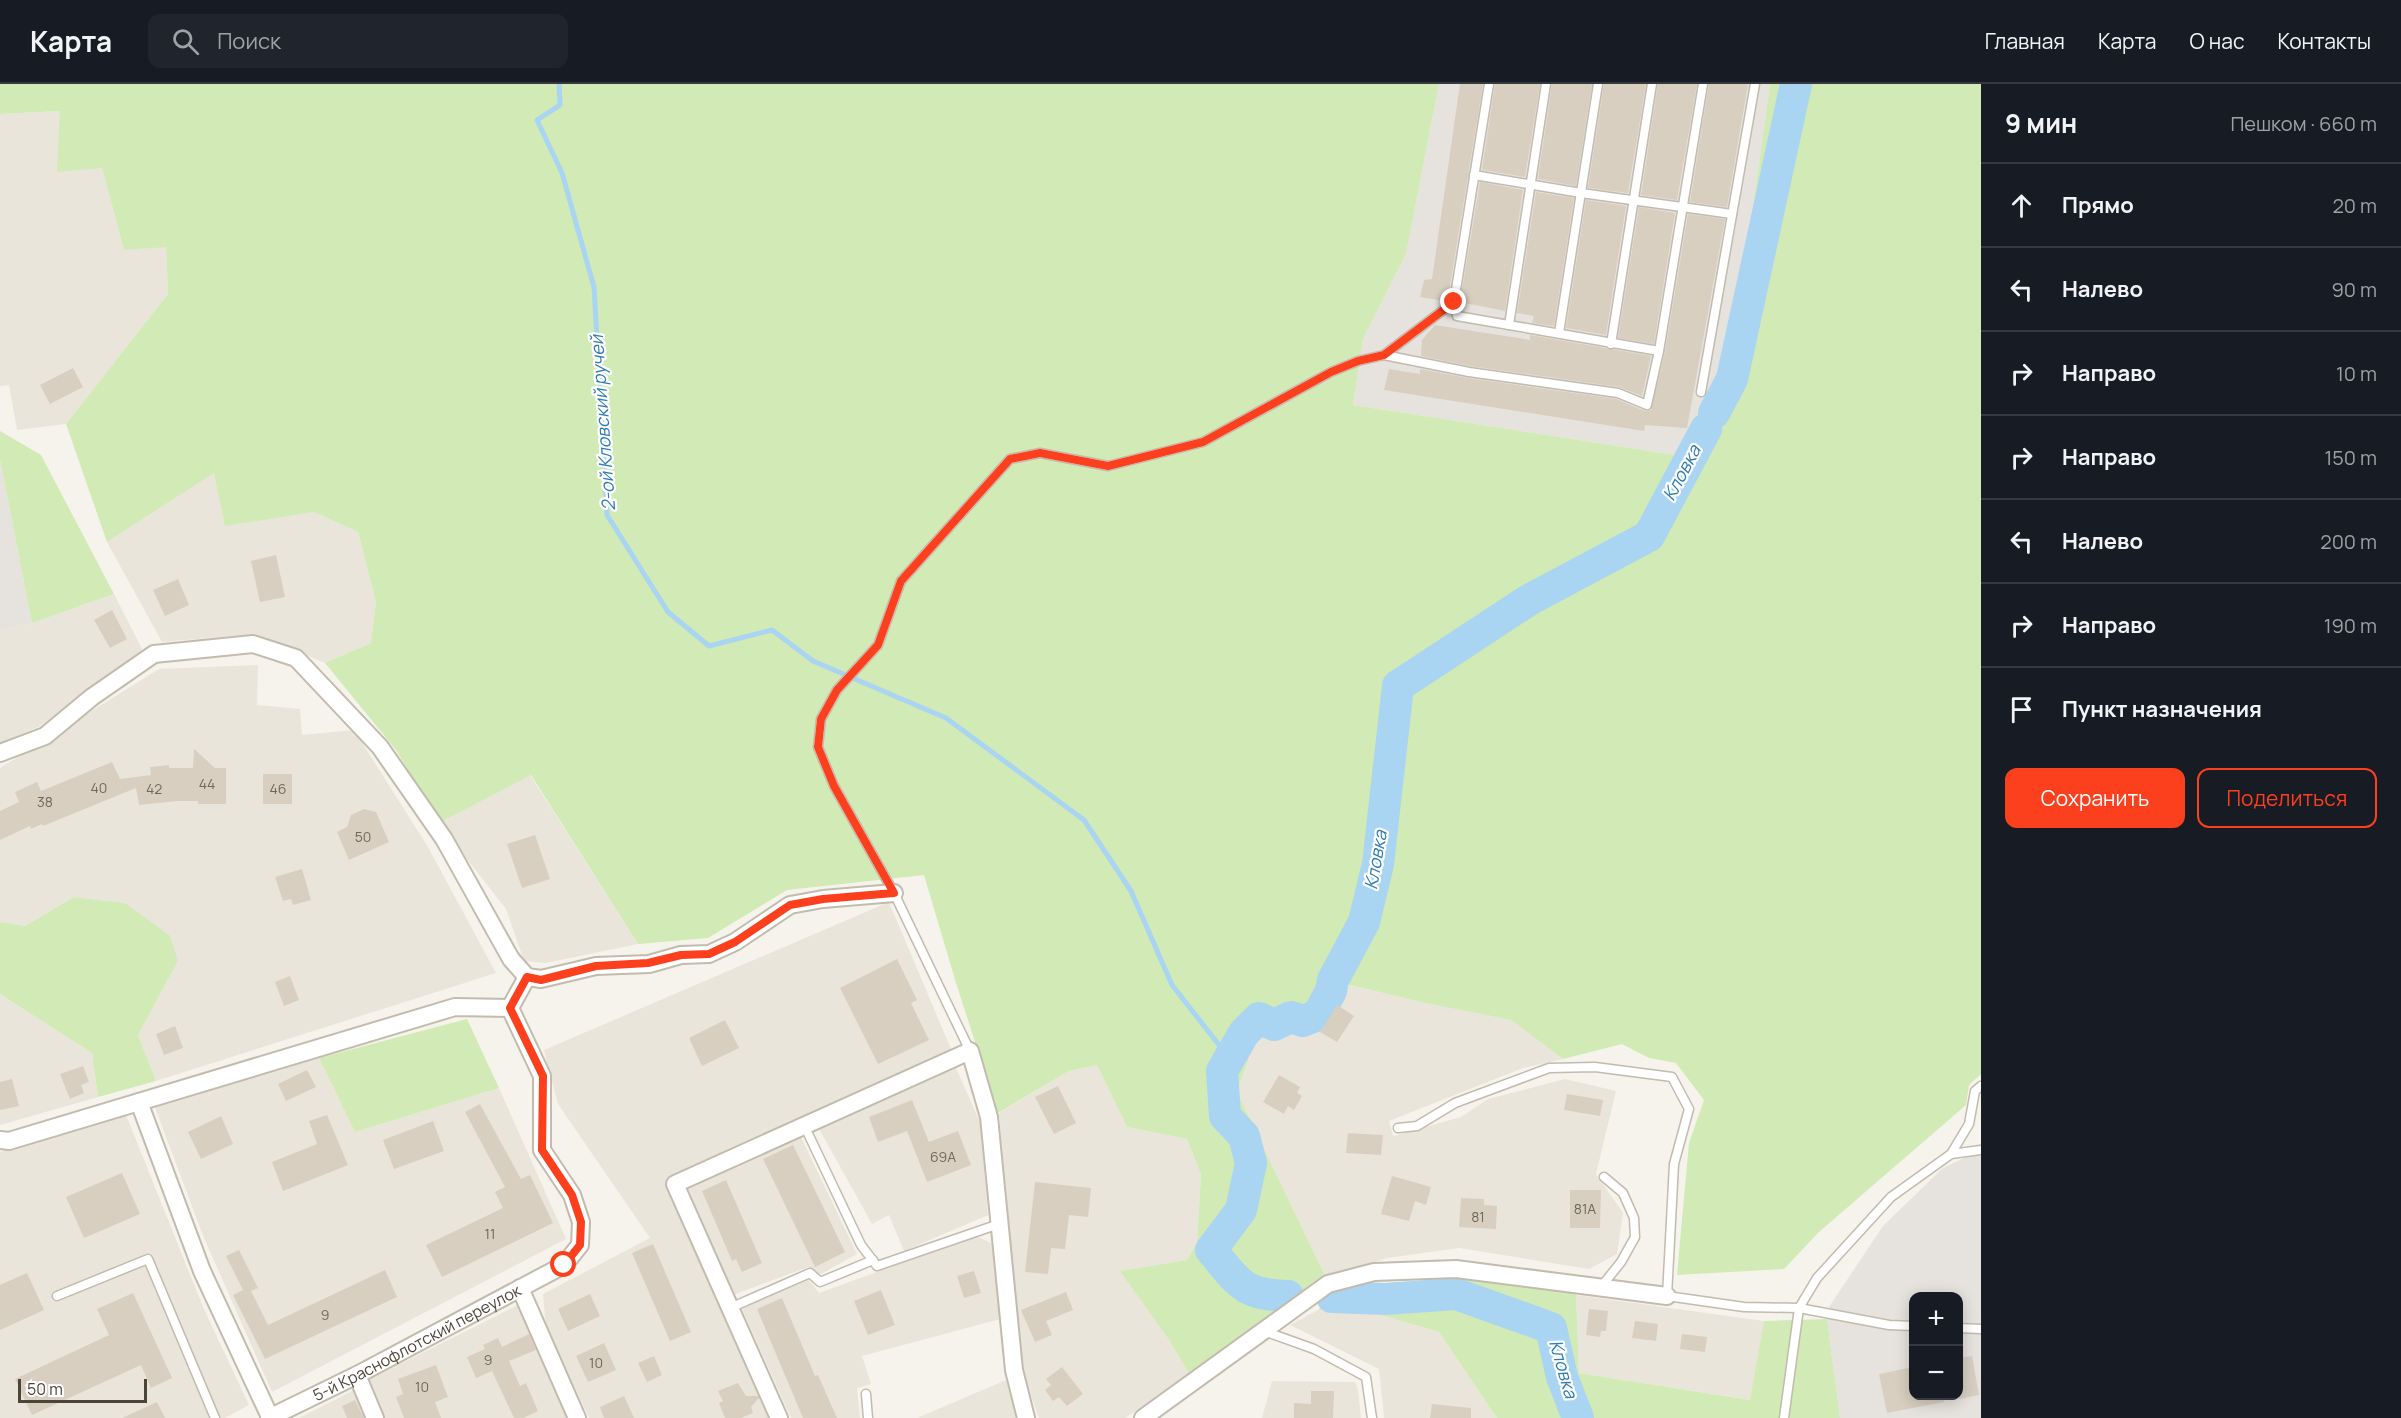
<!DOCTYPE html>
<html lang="ru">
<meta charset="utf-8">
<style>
:root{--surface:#171b24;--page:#20242c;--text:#f1f3f6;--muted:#9ea1a6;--line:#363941;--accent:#fc3f1d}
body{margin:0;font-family:Manrope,sans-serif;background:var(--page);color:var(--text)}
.controls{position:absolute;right:18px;bottom:18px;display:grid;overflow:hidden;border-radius:12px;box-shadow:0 3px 15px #0003}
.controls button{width:54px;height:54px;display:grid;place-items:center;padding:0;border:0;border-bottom:2px solid var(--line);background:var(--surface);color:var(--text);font:30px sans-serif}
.scale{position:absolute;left:18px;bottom:15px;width:129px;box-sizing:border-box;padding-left:6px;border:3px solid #4b4439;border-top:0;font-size:16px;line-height:21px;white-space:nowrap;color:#4b4439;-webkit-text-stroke:4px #fff;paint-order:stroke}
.stop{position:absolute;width:18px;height:18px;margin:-14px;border:4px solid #fc3f1d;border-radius:50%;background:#fff}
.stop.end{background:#fc3f1d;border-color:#fff;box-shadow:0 2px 6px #0008}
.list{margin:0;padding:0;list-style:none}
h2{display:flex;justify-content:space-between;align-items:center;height:78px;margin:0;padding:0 24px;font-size:26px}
h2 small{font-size:20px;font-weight:400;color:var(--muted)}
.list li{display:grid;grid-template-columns:39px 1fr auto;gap:18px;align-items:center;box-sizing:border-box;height:84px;padding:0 24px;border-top:2px solid var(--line)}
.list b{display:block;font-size:22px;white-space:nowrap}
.list em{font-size:20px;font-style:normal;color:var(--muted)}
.actions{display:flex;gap:12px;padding:18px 24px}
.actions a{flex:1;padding:14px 0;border:2px solid var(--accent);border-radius:12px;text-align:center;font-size:21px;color:var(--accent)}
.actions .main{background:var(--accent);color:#fff}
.icon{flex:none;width:33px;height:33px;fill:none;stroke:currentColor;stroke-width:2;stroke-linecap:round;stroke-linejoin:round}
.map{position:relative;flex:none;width:1981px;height:1334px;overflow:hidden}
header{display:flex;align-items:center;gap:36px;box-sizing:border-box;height:84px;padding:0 30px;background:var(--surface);border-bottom:2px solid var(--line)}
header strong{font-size:28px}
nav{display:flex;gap:33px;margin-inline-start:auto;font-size:21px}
.search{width:420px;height:54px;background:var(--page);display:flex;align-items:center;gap:15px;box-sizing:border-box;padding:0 21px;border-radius:12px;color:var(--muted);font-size:22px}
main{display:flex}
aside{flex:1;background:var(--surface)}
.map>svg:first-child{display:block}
.residential{fill:#eae5da}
.industrial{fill:#e6e2dd;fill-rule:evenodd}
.green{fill:#d2eab5}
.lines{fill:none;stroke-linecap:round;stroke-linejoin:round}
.stream{stroke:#a9d4f2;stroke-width:5}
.river{stroke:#a9d4f2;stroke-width:32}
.building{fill:#d8cfc1}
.lane-casing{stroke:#c2bbae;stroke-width:11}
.street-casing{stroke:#c2bbae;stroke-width:20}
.lane{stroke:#fff;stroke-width:8}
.street{stroke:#fff;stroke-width:16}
.route{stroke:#fc3f1d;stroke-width:8}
.labels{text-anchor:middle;stroke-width:4.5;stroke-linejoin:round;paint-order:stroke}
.number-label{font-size:14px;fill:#6e675b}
.street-label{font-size:16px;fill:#4b4439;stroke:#fff}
.water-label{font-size:18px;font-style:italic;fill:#2e7ab2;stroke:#fff}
</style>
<header>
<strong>Карта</strong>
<div class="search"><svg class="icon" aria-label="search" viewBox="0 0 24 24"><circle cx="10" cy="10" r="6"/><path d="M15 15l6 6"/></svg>Поиск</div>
<nav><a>Главная</a><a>Карта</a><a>О нас</a><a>Контакты</a></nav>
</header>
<main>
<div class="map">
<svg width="1981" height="1334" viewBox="0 0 1981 1334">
<rect width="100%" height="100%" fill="#f6f3ec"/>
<!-- residential -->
<g class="residential">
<polygon points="60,27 102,84 124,166 166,162 168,210 66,340 17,346 9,301 0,302 0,30"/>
<polygon points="215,388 226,441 314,428 358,448 376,518 371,559 325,579 256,550 162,558 107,458"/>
<polygon points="114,510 144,569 38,643 0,659 0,546 32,539"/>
<polygon points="258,581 257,621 300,625 302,651 354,646 428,763 496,889 156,997 138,951 178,877 125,819 74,813 25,842 0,838 0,684 159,585"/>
<polygon points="530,691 638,860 546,879 524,877 506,825 439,739"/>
<polygon points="889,818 951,965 666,1099 772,1334 589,1334 546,1243 543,1210 650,1154 558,1020 544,966"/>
<polygon points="1342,899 1425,919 1511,936 1563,975 1523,984 1389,1037 1393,1052 1461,1033 1488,1015 1565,995 1616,1007 1596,1090 1623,1129 1617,1170 1589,1185 1459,1164 1387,1174 1326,1194 1237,1008 1258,948 1288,948 1321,936"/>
<polygon points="0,910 92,969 98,1013 0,1041"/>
<polygon points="319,974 355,1048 499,1004 566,1155 272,1308 204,1154 154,1021"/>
<polygon points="1097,981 1127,1043 1187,1055 1201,1091 1197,1158 1187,1176 1121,1187 1169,1256 1190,1291 1125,1334 1039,1334 1023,1290 999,1029 1069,987"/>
<polygon points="956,984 980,1038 988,1131 904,1167 889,1131 872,1140 817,1041"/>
<polygon points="126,1031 203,1223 249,1321 225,1334 0,1334 0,1068"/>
<polygon points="800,1051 857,1170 819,1191 808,1183 733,1211 688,1104"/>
<polygon points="976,1152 991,1159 1004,1234 862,1272 871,1300 857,1304 860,1334 791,1334 742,1225 808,1195 819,1209"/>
<polygon points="1576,1211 1764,1237 1751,1316 1579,1289"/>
<polygon points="520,1220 568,1334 384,1334 368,1296"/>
<polygon points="1360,1225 1439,1248 1497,1334 1384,1334 1379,1285 1290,1241 1318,1226"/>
<polygon points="1006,1296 1018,1334 917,1334"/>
<polygon points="1272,1297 1355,1298 1358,1306 1361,1334 1262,1334"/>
<polygon points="354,1306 366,1334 299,1334"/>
</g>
<!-- industrial -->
<g class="industrial">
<polygon points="1439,0 1770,0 1726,319 1675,371 1353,321 1363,255 1406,170"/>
<polygon points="0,376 32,539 0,546"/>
<path d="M1981 1066V1334H1840L1827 1235 1829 1223 1883 1142 1943 1084ZM1914 1212H1958V1312H1914Z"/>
</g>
<!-- green -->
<g class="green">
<polygon points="0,0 1439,0 1406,170 1363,255 1353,321 1675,371 1726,319 1770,0 1981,0 1981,990 1969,1001 1966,1021 1819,1148 1784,1185 1677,1191 1689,1059 1704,1016 1676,979 1649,974 1622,960 1563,975 1511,936 1425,919 1342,899 1321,936 1288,948 1258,948 1237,1008 1326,1194 1190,1291 1169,1256 1120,1187 1187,1176 1197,1158 1201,1091 1187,1055 1127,1043 1097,981 1069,987 998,1029 956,899 924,791 787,806 708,854 638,860 531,691 439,739 396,666 325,579 371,559 376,518 358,448 314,428 225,442 214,389 107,458 66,340 168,210 166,163 124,166 102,84 57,88 60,27 0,30"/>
<polygon points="0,347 41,371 114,510 32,539 0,376"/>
<polygon points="74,813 125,819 170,852 178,877 138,951 156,997 98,1013 92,969 0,910 0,838 25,842"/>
<polygon points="467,935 499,1004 355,1048 319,974"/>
<polygon points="1478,1193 1576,1210 1579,1289 1750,1316 1764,1237 1827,1235 1840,1334 1497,1334 1439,1248 1360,1225 1318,1226 1343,1202"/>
</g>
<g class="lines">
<!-- stream -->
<polyline class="stream" points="559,0 560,21 537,36 562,89 594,203 607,431 668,528 709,562 772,546 813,577 946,634 1084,736 1131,807 1172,901 1230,975"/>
<!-- river -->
<g class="river">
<polyline points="1714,329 1732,295 1796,0"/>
<path d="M1288 1212C1242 1211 1239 1199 1211 1166L1241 1126 1251 1079 1244 1052 1225 1032 1222 987 1244 949 1259 934 1274 941 1291 933 1303 937 1318 931 1331 907 1333 896 1364 838 1378 780 1398 602 1529 516 1649 452 1706 345"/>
<polyline points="1332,1213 1385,1215 1456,1210 1551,1244 1562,1293 1578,1334"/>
</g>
</g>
<!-- building -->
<g class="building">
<polygon points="1460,0 1483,0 1448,214 1445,217 1420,213 1424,196 1432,195"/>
<polygon points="1495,0 1540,0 1525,93 1482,86"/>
<polygon points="1552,0 1592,0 1576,102 1538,95"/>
<polygon points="1604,0 1646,0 1628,109 1588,104"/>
<polygon points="1658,0 1697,0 1677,116 1641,111"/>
<polygon points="1709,0 1748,0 1727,123 1690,118"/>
<polygon points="1480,98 1523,106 1505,227 1460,218"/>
<polygon points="1536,108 1574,114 1554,242 1532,239 1534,232 1517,229"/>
<polygon points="1586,116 1626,122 1606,251 1566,244"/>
<polygon points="1639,123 1675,129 1654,260 1618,254"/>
<polygon points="1688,130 1725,135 1687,344 1645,341 1644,347 1384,306 1389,285 1420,290 1420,285 1468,294 1616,315 1645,327 1651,326 1665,268"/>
<polygon points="1435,241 1530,256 1530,251 1651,272 1642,312 1619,303 1470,282 1421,272 1422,256"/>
<polygon points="73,284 83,303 50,320 40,301"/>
<polygon points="276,471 285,513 260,518 251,477"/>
<polygon points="178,495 189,521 165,532 153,506"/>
<polygon points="112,526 127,555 110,564 94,536"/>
<polygon points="194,665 215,684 226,684 226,720 198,720 198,717 178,717 139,721 136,704 43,742 42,740 31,745 30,742 0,756 0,727 19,718 15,708 37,698 41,707 112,678 120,695 151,691 150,683 169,681 169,684 193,684"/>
<rect x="263" y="690" width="29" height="30"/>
<polygon points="364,725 376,728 389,758 349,776 337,748 347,743 351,731"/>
<polygon points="535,751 550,795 522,804 507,760"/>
<polygon points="302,785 311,816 293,821 291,815 283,817 275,793"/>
<polygon points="897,875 917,916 911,919 929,956 878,980 840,904"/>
<polygon points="290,892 299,916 284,922 275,898"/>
<polygon points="1337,921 1354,932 1337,958 1320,948"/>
<polygon points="725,936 739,964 702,982 689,954"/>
<polygon points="175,942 183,964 164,971 156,950"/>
<polygon points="83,982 89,998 81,1001 84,1009 70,1015 60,990"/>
<polygon points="307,986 316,1003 286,1017 278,1000"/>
<polygon points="1279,991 1300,1003 1297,1009 1302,1012 1294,1026 1288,1022 1284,1030 1263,1018"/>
<polygon points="12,995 19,1022 0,1026 0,998"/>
<polygon points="1058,1002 1076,1039 1054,1050 1035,1013"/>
<polygon points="1567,1010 1603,1016 1600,1032 1564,1026"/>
<polygon points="912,1016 929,1058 958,1047 971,1081 927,1098 907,1047 878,1058 869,1033"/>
<polygon points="480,1020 521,1095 530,1091 553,1139 442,1193 426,1161 503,1124 495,1108 505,1103 465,1028"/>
<polygon points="327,1031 348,1081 283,1107 272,1078 317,1060 309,1037"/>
<polygon points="221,1032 233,1060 201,1075 188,1048"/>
<polygon points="433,1037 444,1067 394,1085 383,1056"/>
<polygon points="1348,1049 1383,1051 1381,1071 1346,1069"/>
<polygon points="793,1061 845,1168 815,1183 763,1075"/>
<polygon points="122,1089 140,1130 84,1154 66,1113"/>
<polygon points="1392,1092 1431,1103 1426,1121 1415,1117 1409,1137 1381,1130"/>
<polygon points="726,1096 762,1179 742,1188 736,1175 732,1177 702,1107"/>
<polygon points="1035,1098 1091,1104 1088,1133 1069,1131 1065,1165 1051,1164 1048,1190 1025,1188"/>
<polygon points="1570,1106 1601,1106 1600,1144 1570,1144"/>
<polygon points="1461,1114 1484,1115 1484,1121 1497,1122 1496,1145 1459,1143"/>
<polygon points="653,1160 691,1248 670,1257 632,1169"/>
<polygon points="239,1166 258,1204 251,1207 268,1241 385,1186 397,1213 265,1275 233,1211 243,1206 226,1172"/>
<polygon points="974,1187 981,1209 964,1214 957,1192"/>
<polygon points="27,1189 44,1226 0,1246 0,1201"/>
<polygon points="881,1206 895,1241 868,1251 854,1217"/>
<polygon points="1066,1208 1073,1226 1046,1237 1052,1251 1035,1258 1021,1226"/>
<polygon points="133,1209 172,1294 151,1304 141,1281 32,1331 15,1295 109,1251 97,1225"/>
<polygon points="590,1210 600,1232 568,1247 558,1225"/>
<polygon points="782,1214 815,1292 818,1291 837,1334 803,1334 757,1225"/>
<polygon points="1589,1225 1608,1227 1606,1247 1601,1247 1600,1253 1586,1251"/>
<polygon points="1635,1237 1658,1240 1656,1257 1632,1254"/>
<polygon points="529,1250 536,1266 509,1277 520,1302 526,1299 538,1327 523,1334 514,1334 492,1287 476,1294 467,1273 485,1265 483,1261 498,1254 502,1263"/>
<polygon points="1682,1250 1707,1253 1705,1268 1680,1265"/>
<polygon points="604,1259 616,1286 588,1298 576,1272"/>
<polygon points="654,1272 662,1291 647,1298 638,1279"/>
<polygon points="1972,1272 1979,1311 1959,1315 1959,1274"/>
<polygon points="436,1281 448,1313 435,1318 441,1334 404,1334 396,1313 403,1310 398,1295"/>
<polygon points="1062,1283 1083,1310 1067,1322 1059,1313 1053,1317 1045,1306 1051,1301 1046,1295"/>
<polygon points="1914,1283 1914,1311 1944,1311 1944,1318 1887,1329 1879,1290"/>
<polygon points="738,1299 746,1312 758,1312 759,1314 751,1323 753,1329 741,1334 725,1334 719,1319 723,1317 718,1307"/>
<polygon points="1311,1307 1334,1307 1333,1334 1294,1334 1294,1319 1311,1320"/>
<polygon points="624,1312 634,1334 604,1334 600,1323"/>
<polygon points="355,1316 364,1334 347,1334 342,1322"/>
<polygon points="157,1318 165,1334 122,1334"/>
<polygon points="1432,1320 1471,1324 1471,1334 1430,1334"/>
</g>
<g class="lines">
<!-- lane casing -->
<g class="lane-casing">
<g id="lane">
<polyline points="1474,91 1581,109 1732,130"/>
<polyline points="1454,218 1457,232 1659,267"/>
<polyline points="1509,241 1546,0"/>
<polyline points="1559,249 1598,0"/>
<polyline points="1611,260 1652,0"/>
<polyline points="1384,271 1454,218 1489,0"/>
<polyline points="1701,308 1755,0"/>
<polyline points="970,967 894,809 834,702 818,663 821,635 837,606 878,561 901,497 1010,375 1040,369 1108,382 1203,358 1331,288 1358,277 1384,271 1469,288 1618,309 1647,321 1659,267 1703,0"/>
<polyline points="804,1041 861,1161 877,1182 999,1140"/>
<polyline points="1398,1044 1417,1042 1455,1019 1549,984 1595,983 1672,993 1689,1025 1674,1080 1667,1212 1744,1223 1799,1224 1889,1241 1914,1242"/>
<polyline points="1951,1070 1969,1040 1975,1007 1981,1002"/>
<polyline points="1601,1203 1621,1178 1635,1153 1634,1134 1623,1109 1604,1093"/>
<polyline points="57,1212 148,1175 215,1334"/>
<polyline points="730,1224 810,1189 820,1198 873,1176"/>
<polyline points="1958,1244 1981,1245"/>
<polyline points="1264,1247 1314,1265 1366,1293 1372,1334"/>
<polyline points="866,1310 868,1334"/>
<polyline points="1784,1334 1799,1224 1817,1194 1891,1113 1951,1070 1981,1066"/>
</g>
</g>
<!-- street casing -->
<g class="street-casing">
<g id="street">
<polyline points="0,669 45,652 92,613 154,570 253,560 296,574 380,663 444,755 511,875 527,893 541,895 596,882 649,880 681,871 709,870 735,858 790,821 823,815 894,809"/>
<polyline points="139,1018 202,1187 270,1333"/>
<polyline points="0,1056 9,1057 455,923 510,924"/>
<polyline points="520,1204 577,1334"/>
<polyline points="357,1291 375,1334"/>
<path id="s1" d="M269 1334 357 1291 564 1181 580 1161 581 1138 572 1111 542 1066V992L510 924 527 893"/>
<polyline points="779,1334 675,1100 970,967 989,1033 1014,1286 1026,1334"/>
<polyline points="1143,1334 1328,1200 1374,1188 1456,1185 1667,1212"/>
</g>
</g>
<!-- lane -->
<use href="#lane" class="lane"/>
<!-- street -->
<use href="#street" class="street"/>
</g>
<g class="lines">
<!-- route -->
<polyline class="route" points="564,1181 580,1161 581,1138 572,1111 542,1066 543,992 510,924 527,893 541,896 596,882 648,879 681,871 709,870 735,858 790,821 823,815 894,809 834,702 818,663 821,635 837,606 878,561 901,497 1010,375 1040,369 1108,382 1203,358 1331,288 1358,277 1384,271 1454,218"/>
</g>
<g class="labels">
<!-- number labels -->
<g class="number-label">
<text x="207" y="705">44</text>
<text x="99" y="709">40</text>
<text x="154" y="710">42</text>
<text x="278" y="710">46</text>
<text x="45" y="723">38</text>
<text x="363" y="758">50</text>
<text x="943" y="1078">69А</text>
<text x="1585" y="1130">81А</text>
<text x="1478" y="1138">81</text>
<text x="490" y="1155">11</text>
<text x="325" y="1236">9</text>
<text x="488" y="1281">9</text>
<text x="596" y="1284">10</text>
<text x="422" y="1308">10</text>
</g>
<!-- street labels -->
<g class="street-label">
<text dy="6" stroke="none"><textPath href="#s1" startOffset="166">5-й Краснофлотский переулок</textPath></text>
</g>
<!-- water labels -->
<g class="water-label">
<text transform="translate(603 339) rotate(-94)" y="6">2-ой Кловский ручей</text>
<text transform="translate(1682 389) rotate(-62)" y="6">Кловка</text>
<text transform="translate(1376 776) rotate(-80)" y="6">Кловка</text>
<text transform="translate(1563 1285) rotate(74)" y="6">Кловка</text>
</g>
</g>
</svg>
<div class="controls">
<button>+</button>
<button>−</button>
</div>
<div class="scale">50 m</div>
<div class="stop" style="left:564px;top:1181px"></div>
<div class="stop end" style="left:1454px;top:218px"></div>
</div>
<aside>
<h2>9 мин<small>Пешком · 660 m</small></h2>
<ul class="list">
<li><svg class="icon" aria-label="ahead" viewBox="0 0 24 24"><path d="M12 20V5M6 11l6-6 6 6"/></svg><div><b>Прямо</b></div><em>20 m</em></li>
<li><svg class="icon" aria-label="left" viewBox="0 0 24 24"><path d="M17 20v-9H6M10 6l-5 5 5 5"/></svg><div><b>Налево</b></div><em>90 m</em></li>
<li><svg class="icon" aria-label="right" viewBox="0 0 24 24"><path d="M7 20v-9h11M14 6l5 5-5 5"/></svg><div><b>Направо</b></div><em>10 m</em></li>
<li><svg class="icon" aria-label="right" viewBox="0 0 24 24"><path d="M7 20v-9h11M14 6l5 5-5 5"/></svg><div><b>Направо</b></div><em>150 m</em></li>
<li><svg class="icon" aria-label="left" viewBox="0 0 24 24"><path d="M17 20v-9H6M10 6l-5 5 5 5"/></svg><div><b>Налево</b></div><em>200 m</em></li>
<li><svg class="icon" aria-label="right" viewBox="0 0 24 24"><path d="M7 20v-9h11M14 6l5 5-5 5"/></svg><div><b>Направо</b></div><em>190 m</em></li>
<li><svg class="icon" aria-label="arrive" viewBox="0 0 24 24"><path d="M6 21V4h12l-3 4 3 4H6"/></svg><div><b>Пункт назначения</b></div></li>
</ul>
<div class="actions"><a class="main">Сохранить</a><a>Поделиться</a></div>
</aside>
</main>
